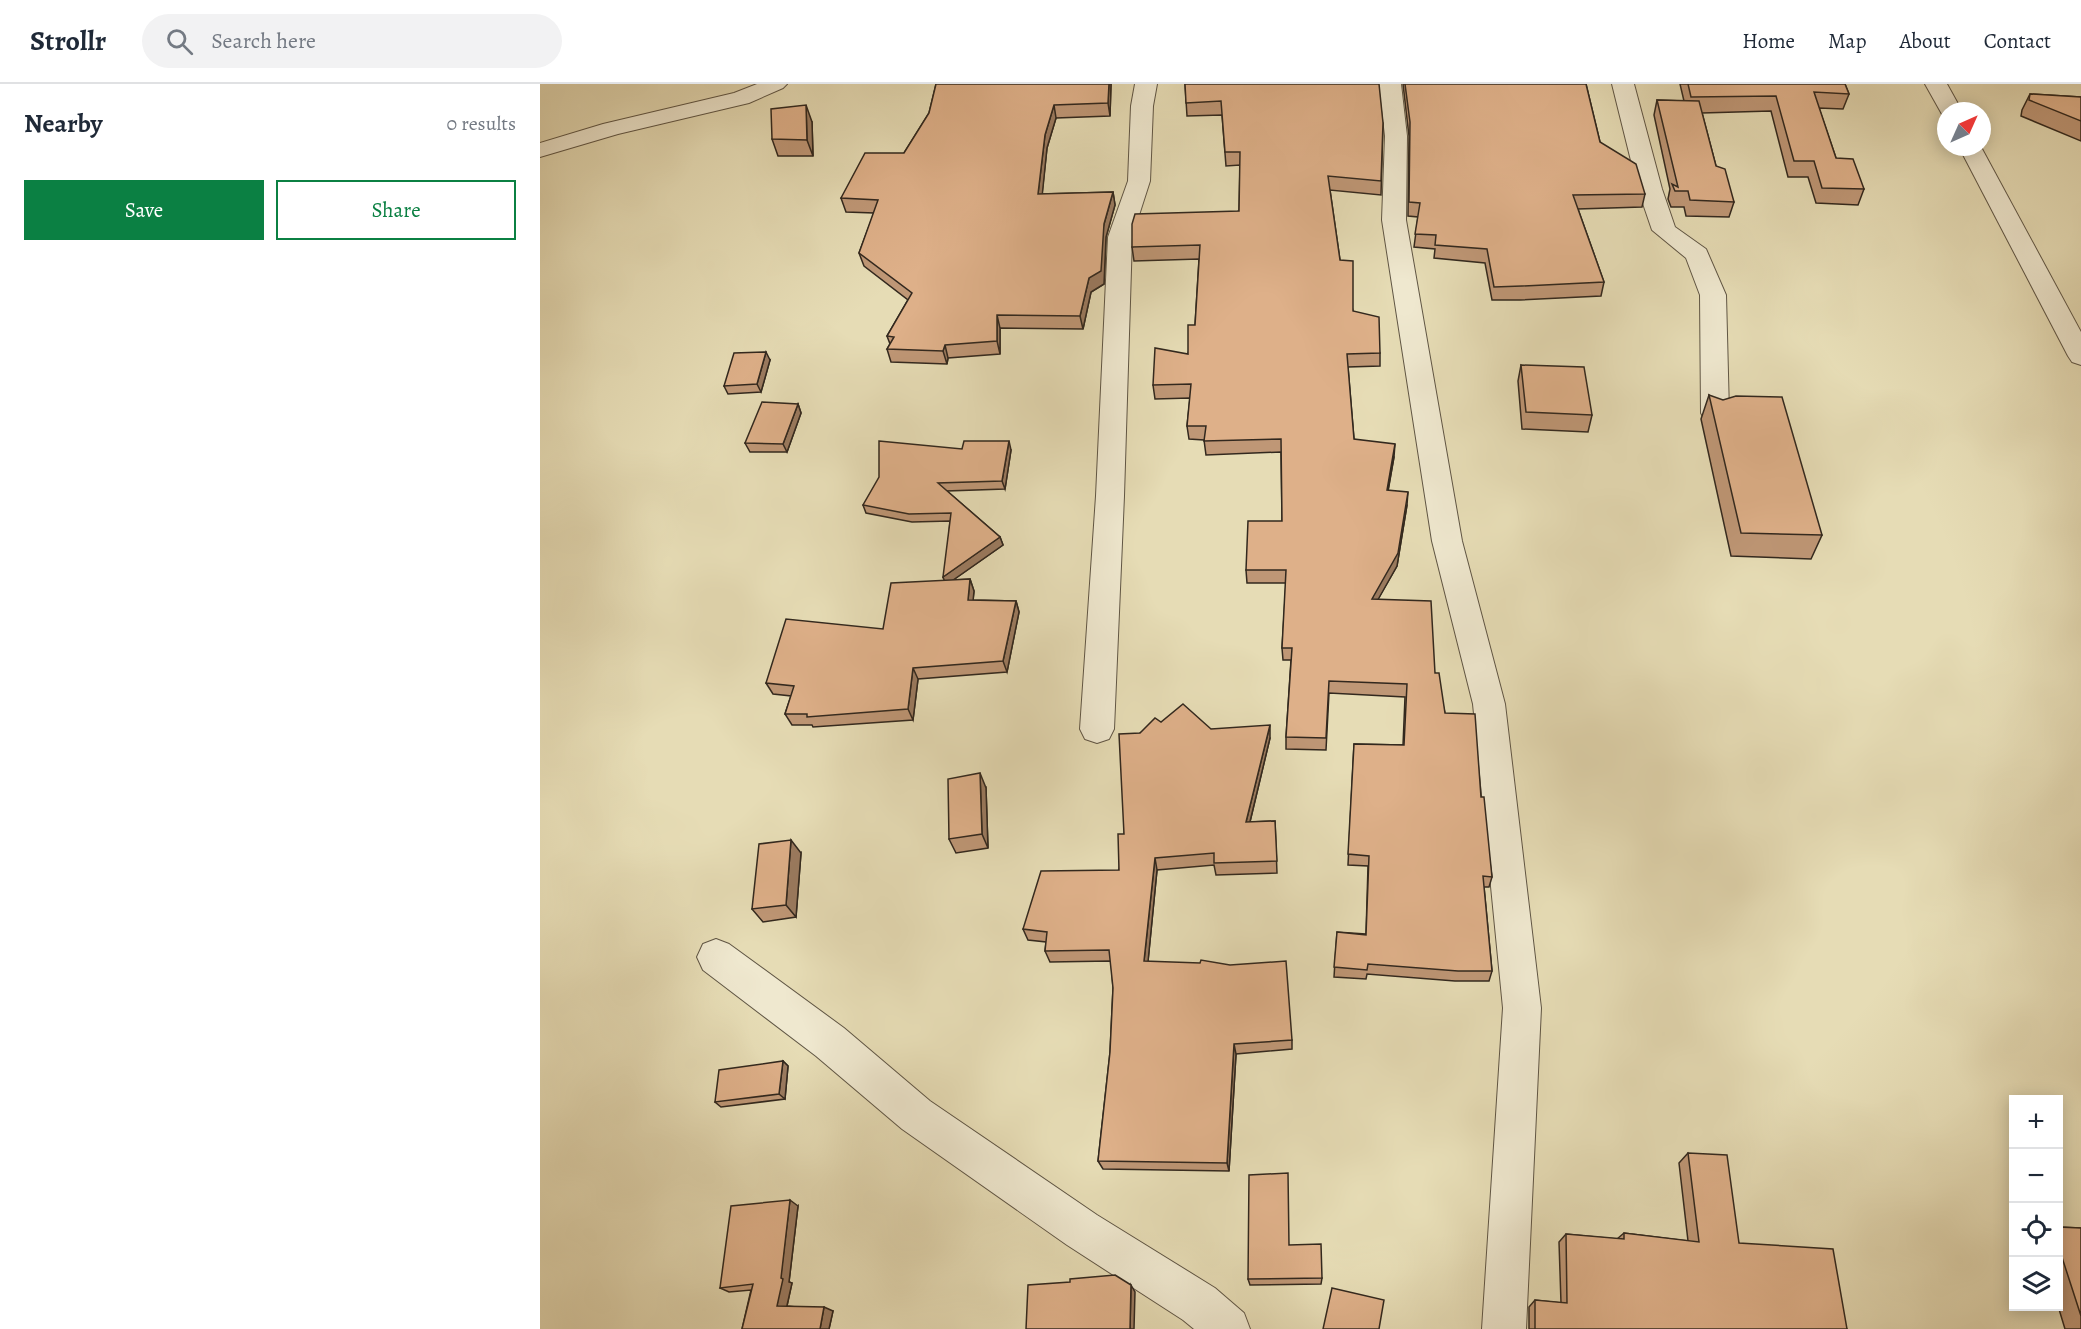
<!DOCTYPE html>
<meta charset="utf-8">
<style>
:root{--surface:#fff;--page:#f2f2f3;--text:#1f2937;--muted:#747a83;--line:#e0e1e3;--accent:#0b8043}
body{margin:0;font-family:Alegreya,serif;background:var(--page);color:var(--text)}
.controls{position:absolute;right:18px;bottom:18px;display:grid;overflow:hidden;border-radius:0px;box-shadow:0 3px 15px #0003}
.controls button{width:54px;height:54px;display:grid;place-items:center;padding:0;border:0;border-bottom:2px solid var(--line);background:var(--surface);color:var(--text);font:30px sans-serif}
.compass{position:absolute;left:1397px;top:18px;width:54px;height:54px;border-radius:50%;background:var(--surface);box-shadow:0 3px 15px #0003;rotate:45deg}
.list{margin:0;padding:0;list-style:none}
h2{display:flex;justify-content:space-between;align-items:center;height:78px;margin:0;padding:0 24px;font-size:26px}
h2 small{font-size:20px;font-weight:400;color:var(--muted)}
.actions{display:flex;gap:12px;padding:18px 24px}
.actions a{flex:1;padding:14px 0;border:2px solid var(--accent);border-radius:0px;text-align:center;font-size:21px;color:var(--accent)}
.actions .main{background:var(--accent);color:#fff}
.icon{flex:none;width:33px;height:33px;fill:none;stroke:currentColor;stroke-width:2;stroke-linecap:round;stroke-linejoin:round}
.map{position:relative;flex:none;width:1541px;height:1245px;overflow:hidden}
header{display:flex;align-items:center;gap:36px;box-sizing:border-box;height:84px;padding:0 30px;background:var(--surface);border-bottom:2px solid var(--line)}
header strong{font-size:28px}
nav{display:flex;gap:33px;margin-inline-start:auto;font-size:21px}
.search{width:420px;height:54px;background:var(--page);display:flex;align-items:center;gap:15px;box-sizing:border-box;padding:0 21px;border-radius:33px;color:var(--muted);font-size:22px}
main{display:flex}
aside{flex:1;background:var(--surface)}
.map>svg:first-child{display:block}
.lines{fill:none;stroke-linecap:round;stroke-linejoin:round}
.minor-casing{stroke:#5f5544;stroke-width:2}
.tertiary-casing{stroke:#5f5544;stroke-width:2}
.minor{fill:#efe8cf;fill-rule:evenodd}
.tertiary{fill:#efe8cf;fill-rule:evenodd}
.wall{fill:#bf9776;stroke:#32281e;stroke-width:1.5}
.shaded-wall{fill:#9b7b60;stroke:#32281e;stroke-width:1.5}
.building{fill:#deb089;stroke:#32281e;stroke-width:1.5}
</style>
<header>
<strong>Strollr</strong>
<div class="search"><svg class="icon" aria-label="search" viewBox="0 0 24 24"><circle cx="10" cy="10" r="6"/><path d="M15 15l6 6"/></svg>Search here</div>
<nav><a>Home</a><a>Map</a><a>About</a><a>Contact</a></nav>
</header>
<main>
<aside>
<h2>Nearby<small>0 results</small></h2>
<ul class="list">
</ul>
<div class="actions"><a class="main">Save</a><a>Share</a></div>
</aside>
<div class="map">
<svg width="1541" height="1245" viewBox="0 0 1541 1245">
<rect width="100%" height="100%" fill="#e6dcb5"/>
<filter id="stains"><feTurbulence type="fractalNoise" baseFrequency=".00333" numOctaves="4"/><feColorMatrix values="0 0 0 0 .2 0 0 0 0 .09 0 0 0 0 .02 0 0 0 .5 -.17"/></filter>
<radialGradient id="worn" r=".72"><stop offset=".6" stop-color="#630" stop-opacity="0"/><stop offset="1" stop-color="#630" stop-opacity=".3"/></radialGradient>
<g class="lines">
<!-- minor casing -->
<g class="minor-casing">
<g id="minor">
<polygon points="217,0 247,0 243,4 209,19 78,50 0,73 0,59 63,40 194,9"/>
<polygon points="595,0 617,0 613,22 610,97 592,153 584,412 574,645 569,655 557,659 545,655 540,645 556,412 568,153 588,97 591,22"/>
<polygon points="839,0 861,0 867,52 866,136 922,457 965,620 1001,924 986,1245 942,1245 963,924 933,620 892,457 842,136 845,52"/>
<polygon points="1072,0 1094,0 1122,105 1135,143 1166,165 1186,211 1189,329 1185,336 1175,338 1165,336 1161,329 1160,211 1146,174 1112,146 1098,105"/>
<polygon points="176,855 189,860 304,944 390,1017 557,1131 675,1204 704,1229 710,1245 654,1245 643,1236 527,1161 362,1045 276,972 163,886 157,873 163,860"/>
</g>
</g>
<!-- tertiary casing -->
<g class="tertiary-casing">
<g id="tertiary">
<polygon points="1385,0 1407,0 1422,27 1406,27 1406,32 1403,32"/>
<polygon points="1419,63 1441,63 1541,248 1541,281 1532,278 1528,272"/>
</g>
</g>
<!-- minor -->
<use href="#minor" class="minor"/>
<!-- tertiary -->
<use href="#tertiary" class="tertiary"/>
</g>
<!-- wall -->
<g class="wall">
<polygon points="396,0 571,0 570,32 516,34 507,64 502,110 573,108 575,121 566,153 564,200 551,208 543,245 460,244 460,270 408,274 407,280 351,278 347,265 350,260 347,252 368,216 324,182 319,169 334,129 306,128 301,114 364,69 389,29"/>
<polygon points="645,0 843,39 841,111 790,106 800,176 813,227 840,269 840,282 808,283 814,355 854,373 848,406 867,421 857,482 838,515 895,589 905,629 941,713 952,793 949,803 944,803 952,887 949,897 915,897 827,890 826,895 794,893 797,848 826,850 828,782 808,781 814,660 863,661 865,613 789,609 786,666 746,665 746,653 751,576 743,576 742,564 746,499 707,499 706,486 742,437 741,368 666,371 664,356 649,355 647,342 650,314 615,315 613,301 648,270 655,241 659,175 594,177 592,163 699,127 700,81 686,82 682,31 647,32"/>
<polygon points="863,0 1046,0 1060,58 1105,110 1102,123 1038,125 1064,198 1061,212 980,216 952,216 945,179 894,174 895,165 874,163 878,133 868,132 869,52"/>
<polygon points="1140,0 1305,0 1309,10 1303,25 1279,24 1296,74 1324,105 1318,121 1276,119 1268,93 1248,93 1231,27 1162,29 1176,82 1194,118 1189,133 1146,132 1144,123 1131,123 1128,115 1130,105 1114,31 1117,16 1144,17"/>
<polygon points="1490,10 1541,13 1541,57 1481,32 1482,26"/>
<polygon points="272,38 273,72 238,72 232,55"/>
<polygon points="230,276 221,308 188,310 184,302"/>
<polygon points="981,281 1052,331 1048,348 982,345 978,297"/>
<polygon points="1169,311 1282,451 1271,475 1191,472 1161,335"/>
<polygon points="258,320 261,329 247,368 210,368 205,359"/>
<polygon points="422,365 471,366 465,405 407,407 460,453 463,461 413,496 430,495 434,507 433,516 476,517 479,528 467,588 378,595 373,636 273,643 272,641 252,641 245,630 251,612 233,610 226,599 343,545 405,496 410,437 372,438 326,429 323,421"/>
<polygon points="621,638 730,654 710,738 735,737 737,789 676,791 674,781 617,786 608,877 752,956 752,965 696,970 689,1087 563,1085 558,1077 570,968 573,904 571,877 510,878 505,867 506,858 488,856 483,845 579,786 584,750 600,649"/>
<polygon points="446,704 448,764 416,769 409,755"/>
<polygon points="261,769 256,833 223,838 212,825"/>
<polygon points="243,977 248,982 245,1015 181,1023 175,1018"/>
<polygon points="1148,1069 1199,1159 1307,1245 989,1245 989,1223 995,1216 1021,1219 1019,1158 1026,1150 1077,1155 1084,1149 1148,1157 1139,1079"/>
<polygon points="258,1122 249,1198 252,1199 247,1222 293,1227 289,1245 202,1245 211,1206 189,1208 180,1204"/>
<polygon points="1518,1143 1541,1144 1541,1245 1525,1245 1518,1222"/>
<polygon points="749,1161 782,1194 781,1200 710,1201 708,1195"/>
</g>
<!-- shaded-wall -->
<g class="shaded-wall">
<polygon points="569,0 571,0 570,32 568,19"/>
<polygon points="266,21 272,38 273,72 267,56"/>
<polygon points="514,21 516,34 507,64 501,123 498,110 505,51"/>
<polygon points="573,108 575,121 566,153 564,200 551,208 543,245 540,232 549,194"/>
<polygon points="457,231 460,244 460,270 457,257"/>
<polygon points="405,261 408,274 407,280 403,267"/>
<polygon points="226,268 230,276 221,308 217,300"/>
<polygon points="258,320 261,329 247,368 243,360"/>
<polygon points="469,357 471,366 465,405 462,397"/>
<polygon points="855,360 854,373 846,419 847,406"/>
<polygon points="868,408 867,421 857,482 831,528 832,515"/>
<polygon points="460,453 463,461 406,501 403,493"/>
<polygon points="430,495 434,507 432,528 428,516"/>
<polygon points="476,517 479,528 467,588 463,577"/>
<polygon points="373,584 378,595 373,636 368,625"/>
<polygon points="730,641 730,654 707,750 706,738"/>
<polygon points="440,689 446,704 448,764 442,750"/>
<polygon points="251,756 261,769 256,833 246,821"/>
<polygon points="615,774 617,786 607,888 604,877"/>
<polygon points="694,960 696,970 689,1087 687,1079"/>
<polygon points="243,977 248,982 245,1015 239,1010"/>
<polygon points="250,1116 258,1122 249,1198 252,1199 246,1226 237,1222"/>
<polygon points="591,1201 595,1208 594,1245 590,1245"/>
<polygon points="284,1223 293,1227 289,1245 280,1245"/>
</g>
<!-- building -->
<g class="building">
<polygon points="396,0 569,0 568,19 514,21 505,51 498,110 573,108 564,140 561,187 549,194 540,232 457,231 457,257 405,261 403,267 347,265 354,253 347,252 372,209 319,169 338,116 301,114 325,69 364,69 389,29"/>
<polygon points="645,0 839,0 843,39 841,97 788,92 800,176 813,177 813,227 839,233 840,269 807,270 814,355 855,360 847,406 868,408 858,469 832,515 891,517 895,589 899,589 905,629 935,630 941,713 944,713 952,793 943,792 952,887 918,887 828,880 827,886 794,883 797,848 826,851 829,772 808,770 814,660 864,661 867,600 789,597 786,654 746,653 752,564 742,564 746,486 706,486 708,437 742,437 741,355 664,357 666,342 647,342 651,300 613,301 615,264 648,270 648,241 655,241 660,161 592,163 592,140 595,130 699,127 700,68 685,68 681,17 646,19"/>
<polygon points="865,0 1046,0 1060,58 1096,80 1105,110 1033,111 1064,198 982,202 954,203 947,165 895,161 896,151 875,150 880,119 869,118 870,38"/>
<polygon points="1148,0 1305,0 1309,10 1274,8 1296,74 1313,75 1324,105 1282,104 1274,77 1254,77 1236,12 1151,13"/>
<polygon points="1490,10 1541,13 1541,37 1489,16"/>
<polygon points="1117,16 1159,17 1176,82 1185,85 1194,118 1150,116 1148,107 1135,107 1132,100 1138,103"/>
<polygon points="266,21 267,56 232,55 231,25"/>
<polygon points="226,268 217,300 184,302 194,269"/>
<polygon points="981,281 1044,283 1052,331 986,328"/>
<polygon points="1169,311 1183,316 1196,312 1242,313 1282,451 1201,449"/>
<polygon points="222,318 258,320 243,360 205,359"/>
<polygon points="339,357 422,365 424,357 469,357 462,397 398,399 460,453 403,493 411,429 369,430 323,421 339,393"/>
<polygon points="430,495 428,516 476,517 463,577 373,584 368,625 267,633 267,630 245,630 254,602 226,599 246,535 343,545 351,499"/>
<polygon points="643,620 671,645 730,641 706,738 735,737 737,777 674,779 674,769 615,774 604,877 660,879 661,876 690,881 746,877 752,956 694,960 687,1079 558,1077 570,968 573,904 569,866 505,867 507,848 483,845 501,787 579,786 578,750 584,750 579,650 600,649 615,634 621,638"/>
<polygon points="440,689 442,750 409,755 408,695"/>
<polygon points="251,756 246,821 212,825 219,760"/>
<polygon points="243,977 239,1010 175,1018 179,986"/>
<polygon points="1148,1069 1187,1071 1199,1159 1293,1165 1307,1245 995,1245 995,1216 1027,1219 1026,1150 1084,1155 1084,1149 1159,1158"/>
<polygon points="748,1089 749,1161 781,1160 782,1194 708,1195 709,1091"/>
<polygon points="250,1116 241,1194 243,1195 237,1222 284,1223 280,1245 202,1245 213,1200 180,1204 191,1122"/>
<polygon points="1518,1143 1541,1144 1541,1232 1518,1161"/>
<polygon points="575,1191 591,1201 590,1245 486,1245 488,1201 530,1198 530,1195"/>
<polygon points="792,1204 844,1216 839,1245 783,1245"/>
</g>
<rect width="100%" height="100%" filter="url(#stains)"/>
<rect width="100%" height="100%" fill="url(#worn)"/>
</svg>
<div class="controls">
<button>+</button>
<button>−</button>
<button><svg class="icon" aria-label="locate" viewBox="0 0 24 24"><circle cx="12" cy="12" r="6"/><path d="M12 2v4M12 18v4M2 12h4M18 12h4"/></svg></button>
<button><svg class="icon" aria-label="layers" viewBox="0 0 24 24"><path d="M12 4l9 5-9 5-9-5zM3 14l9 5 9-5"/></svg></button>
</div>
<svg class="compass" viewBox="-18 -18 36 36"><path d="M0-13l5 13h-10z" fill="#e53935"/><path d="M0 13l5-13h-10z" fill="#747a83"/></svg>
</div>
</main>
